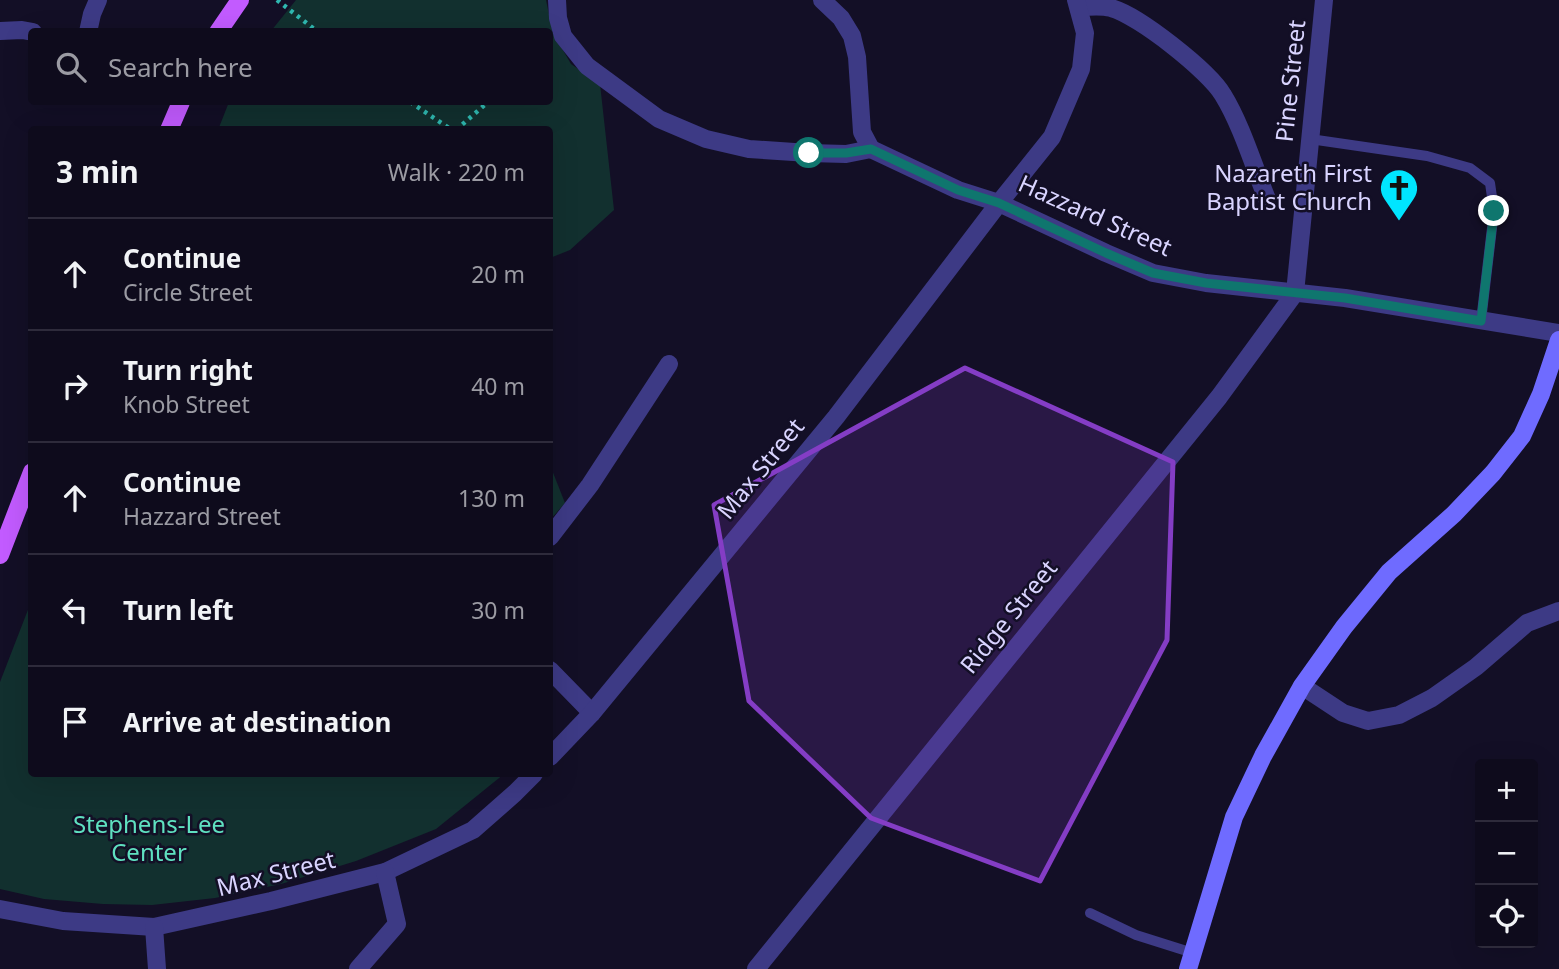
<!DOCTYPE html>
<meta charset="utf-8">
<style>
:root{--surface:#0e0b1c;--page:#171425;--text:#f1f3f6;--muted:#9b9ba3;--line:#2e2b3b}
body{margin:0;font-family:"Noto Sans",sans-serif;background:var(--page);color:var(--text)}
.controls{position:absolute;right:21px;bottom:21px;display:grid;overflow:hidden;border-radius:7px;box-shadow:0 7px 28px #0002}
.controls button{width:63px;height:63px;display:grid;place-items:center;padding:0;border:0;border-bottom:2px solid var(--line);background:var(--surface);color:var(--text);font:35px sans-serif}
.stop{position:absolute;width:21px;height:21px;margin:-16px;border:5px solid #0f766e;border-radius:50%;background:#fff}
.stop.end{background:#0f766e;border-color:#fff;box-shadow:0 2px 7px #0008}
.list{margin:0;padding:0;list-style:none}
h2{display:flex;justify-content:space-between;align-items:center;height:91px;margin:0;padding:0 28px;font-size:30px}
h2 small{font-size:23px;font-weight:400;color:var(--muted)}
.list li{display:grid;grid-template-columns:46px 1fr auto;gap:21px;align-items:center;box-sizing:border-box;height:112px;padding:0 28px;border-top:2px solid var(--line)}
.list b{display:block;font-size:26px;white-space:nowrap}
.list p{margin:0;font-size:23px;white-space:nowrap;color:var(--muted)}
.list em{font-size:23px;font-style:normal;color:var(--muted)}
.icon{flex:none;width:38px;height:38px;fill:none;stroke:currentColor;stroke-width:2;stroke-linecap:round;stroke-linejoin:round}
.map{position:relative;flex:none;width:1559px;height:969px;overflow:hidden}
.search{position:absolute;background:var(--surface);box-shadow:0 7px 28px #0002;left:28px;top:28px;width:525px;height:77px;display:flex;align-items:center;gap:18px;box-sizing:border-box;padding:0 24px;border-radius:7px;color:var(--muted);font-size:26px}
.panel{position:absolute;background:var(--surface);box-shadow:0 7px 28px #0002;left:28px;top:126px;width:525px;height:651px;border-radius:7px}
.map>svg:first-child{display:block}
.green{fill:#12302f}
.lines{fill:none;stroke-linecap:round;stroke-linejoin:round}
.path{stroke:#2fb8b0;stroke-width:4.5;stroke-dasharray:3.5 5;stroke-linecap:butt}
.service{stroke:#3d3a85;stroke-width:10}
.minor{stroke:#3d3a85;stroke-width:18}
.secondary{stroke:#6f6bff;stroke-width:18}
.primary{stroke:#c25bff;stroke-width:18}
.route{stroke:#0f766e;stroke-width:9}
.marked{fill:#843dc5;fill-opacity:0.2;stroke:#843dc5;stroke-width:5;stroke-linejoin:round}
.labels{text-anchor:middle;stroke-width:5;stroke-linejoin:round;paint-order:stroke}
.street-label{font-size:24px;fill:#d9d4ff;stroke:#130f26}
.poi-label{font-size:24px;fill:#d9d4ff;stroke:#130f26;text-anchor:end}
.park-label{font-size:24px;fill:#5fe0c0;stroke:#130f26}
</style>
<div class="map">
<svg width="1559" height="969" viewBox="0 0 1559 969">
<rect width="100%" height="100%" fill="#130f26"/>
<!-- green -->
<g class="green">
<polygon points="296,0 546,0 553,33 571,64 600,84 614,210 570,250 550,258 550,130 218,130 229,102 550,102 550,32 271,31"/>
<polygon points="550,465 565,503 550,520"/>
<polygon points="31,602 32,774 504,774 436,829 356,861 281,884 215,898 152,905 103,904 44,899 0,889 0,682"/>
</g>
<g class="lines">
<!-- path -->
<g class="path">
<polyline points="277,0 318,32"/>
<polyline points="410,102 452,130"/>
<polyline points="456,130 488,102"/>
</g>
<!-- service -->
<g class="service">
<polyline points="1310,139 1427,156 1470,168 1490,183 1494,211 1481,321"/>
<polyline points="1090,913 1136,935 1193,953"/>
</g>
<!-- minor -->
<g class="minor">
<polyline points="557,0 558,18 563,36 587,66 659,119 706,139 749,149 809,153 846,154 871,149"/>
<polyline points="822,0 841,18 852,36 857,57 862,132 871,149"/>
<path d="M1079 7C1089 7 1101 5 1111 8 1138 15 1209 71 1223 95 1241 124 1254 167 1267 199"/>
<polyline points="0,31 22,30 33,32"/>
<polyline points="88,32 92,14 98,0"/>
<polyline points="871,149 958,190 999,203 1106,253 1153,273 1206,283 1345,298 1559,333"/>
<polyline points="550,537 590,485 669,364"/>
<polyline points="550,670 592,713"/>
<polyline points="1302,686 1343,713 1368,721 1399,715 1432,698 1476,667 1527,623 1559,611"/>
<polyline points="550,757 592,713 836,417 999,203 1052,137 1081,69 1085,33 1076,0"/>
<polyline points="0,909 63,921 154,927 271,901 385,872 473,830 515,793 534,774"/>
<polyline points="154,927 157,969"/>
<polyline points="358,969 397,924 385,872"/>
<polyline points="756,969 1219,397 1295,293 1324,0"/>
</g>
<!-- secondary -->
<polyline class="secondary" points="1188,969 1234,817 1263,756 1302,686 1344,627 1389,572 1454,514 1493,473 1522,436 1541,394 1559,340"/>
<!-- primary -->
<g class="primary">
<polyline points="218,32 240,0"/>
<polyline points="169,130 181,102"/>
<polyline points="0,555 32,472"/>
</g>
</g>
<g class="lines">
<!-- route -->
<polyline class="route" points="809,153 846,153 871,149 958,190 999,203 1106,253 1153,273 1206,283 1345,298 1481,321 1494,211"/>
</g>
<!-- marked area -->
<path class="marked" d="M965 368 1173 462 1167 640 1040 881 871 818 749 701 714 505Z"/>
<!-- icons -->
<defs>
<g id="church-pin" transform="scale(2.0125)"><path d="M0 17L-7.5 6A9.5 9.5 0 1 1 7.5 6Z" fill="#00e5ff" stroke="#130f26"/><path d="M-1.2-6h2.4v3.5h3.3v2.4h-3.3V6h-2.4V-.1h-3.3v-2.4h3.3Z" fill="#111"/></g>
</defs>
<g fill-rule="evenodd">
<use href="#church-pin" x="1399" y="188"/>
</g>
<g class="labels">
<!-- street labels -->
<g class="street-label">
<text transform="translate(1291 81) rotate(-84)" y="8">Pine Street</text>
<text transform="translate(1095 216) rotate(24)" y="8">Hazzard Street</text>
<text transform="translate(761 469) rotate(-51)" y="8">Max Street</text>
<text transform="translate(1009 617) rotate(-51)" y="8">Ridge Street</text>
<text transform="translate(276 874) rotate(-14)" y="8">Max Street</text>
</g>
<!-- poi labels -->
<g class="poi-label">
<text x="1372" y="182">Nazareth First<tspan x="1372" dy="28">Baptist Church</tspan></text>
</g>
<!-- park labels -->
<g class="park-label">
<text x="149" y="833">Stephens-Lee<tspan x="149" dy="28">Center</tspan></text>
</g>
</g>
</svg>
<div class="controls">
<button>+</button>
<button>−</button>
<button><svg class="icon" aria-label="locate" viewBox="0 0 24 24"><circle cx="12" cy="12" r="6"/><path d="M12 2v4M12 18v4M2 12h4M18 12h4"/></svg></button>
</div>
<div class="stop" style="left:809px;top:153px"></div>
<div class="stop end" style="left:1494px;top:211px"></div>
<div class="search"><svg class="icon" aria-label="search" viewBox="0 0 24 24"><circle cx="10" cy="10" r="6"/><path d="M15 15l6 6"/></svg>Search here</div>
<section class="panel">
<h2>3 min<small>Walk · 220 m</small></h2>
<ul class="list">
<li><svg class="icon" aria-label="ahead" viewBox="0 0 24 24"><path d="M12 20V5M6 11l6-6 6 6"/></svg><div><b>Continue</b><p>Circle Street</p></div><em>20 m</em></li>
<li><svg class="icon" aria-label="right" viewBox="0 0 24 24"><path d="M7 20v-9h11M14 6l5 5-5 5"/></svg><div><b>Turn right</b><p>Knob Street</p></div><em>40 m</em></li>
<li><svg class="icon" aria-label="ahead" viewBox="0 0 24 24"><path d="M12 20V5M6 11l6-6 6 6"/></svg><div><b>Continue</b><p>Hazzard Street</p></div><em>130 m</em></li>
<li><svg class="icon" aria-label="left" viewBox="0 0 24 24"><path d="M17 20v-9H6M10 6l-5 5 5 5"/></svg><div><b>Turn left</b></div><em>30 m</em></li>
<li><svg class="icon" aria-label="arrive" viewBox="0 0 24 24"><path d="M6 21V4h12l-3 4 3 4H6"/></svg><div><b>Arrive at destination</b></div></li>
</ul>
</section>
</div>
